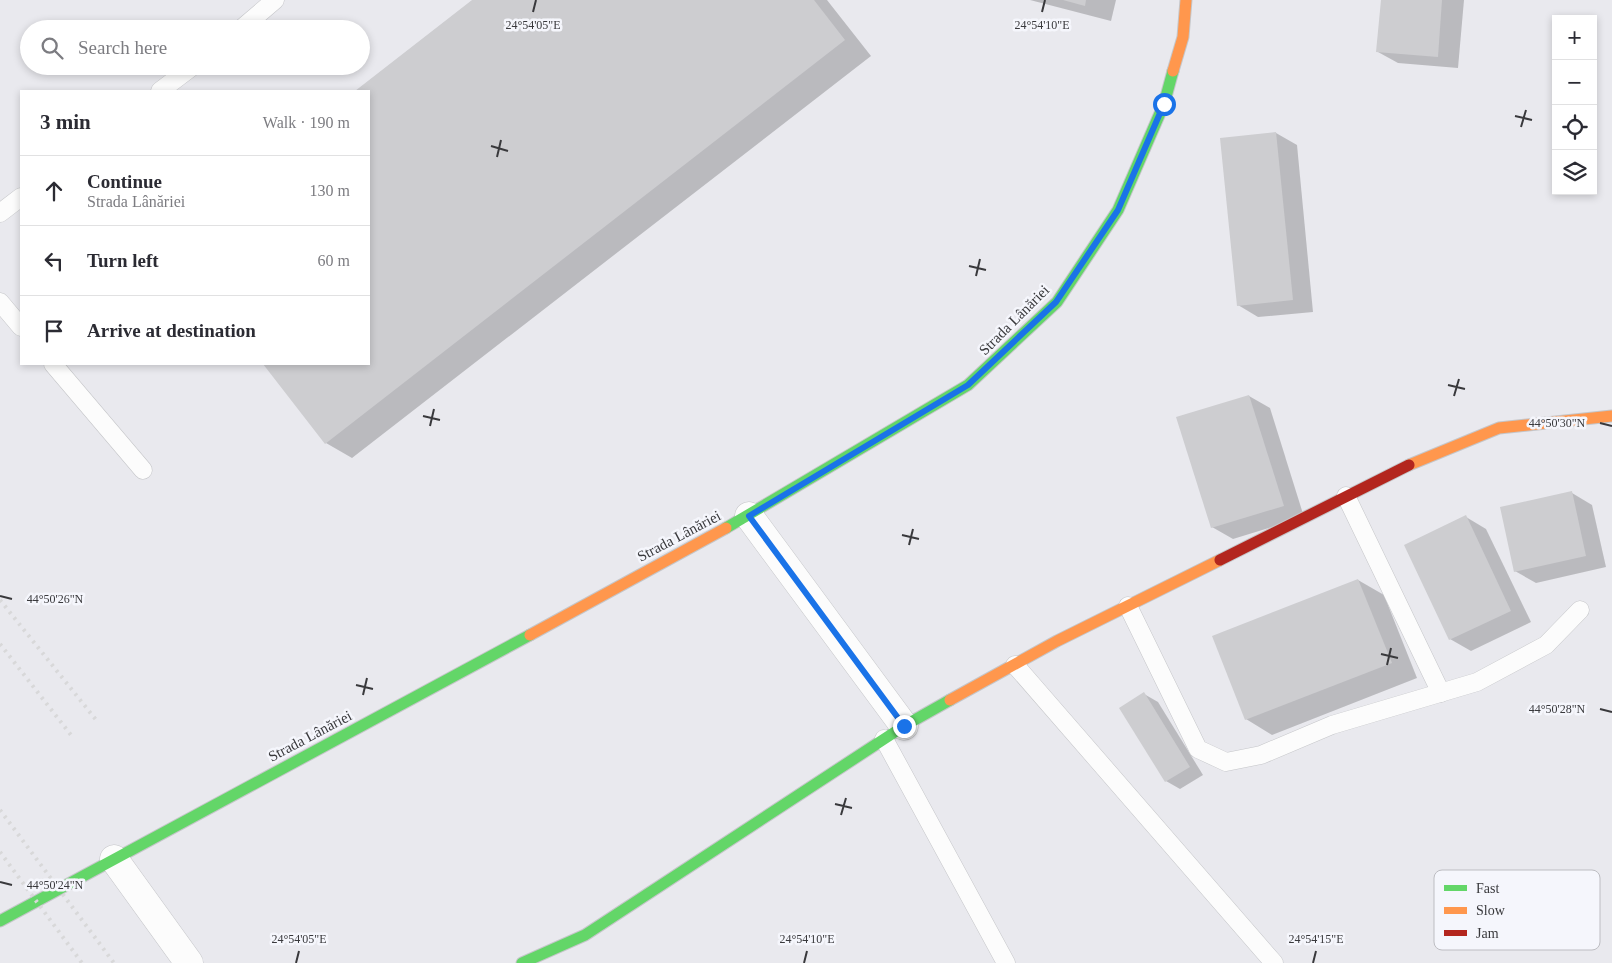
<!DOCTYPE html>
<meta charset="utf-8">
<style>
:root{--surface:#fff;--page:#f2f2f3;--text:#2b2b33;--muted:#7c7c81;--line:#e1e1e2}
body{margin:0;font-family:Georgia,serif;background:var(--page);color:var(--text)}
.controls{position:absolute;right:15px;top:15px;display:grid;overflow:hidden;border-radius:0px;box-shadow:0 2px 8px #0003}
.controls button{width:45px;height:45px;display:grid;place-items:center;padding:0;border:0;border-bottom:1px solid var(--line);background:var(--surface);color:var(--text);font:25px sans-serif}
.stop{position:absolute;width:15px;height:15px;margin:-11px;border:4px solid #1a73e8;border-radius:50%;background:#fff}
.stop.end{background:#1a73e8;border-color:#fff;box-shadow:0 1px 5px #0008}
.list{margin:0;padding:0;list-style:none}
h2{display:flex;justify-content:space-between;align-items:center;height:65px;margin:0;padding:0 20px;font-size:21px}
h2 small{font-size:16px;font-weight:400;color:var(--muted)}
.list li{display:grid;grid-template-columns:32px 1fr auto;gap:15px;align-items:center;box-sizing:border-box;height:70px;padding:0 20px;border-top:1px solid var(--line)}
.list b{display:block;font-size:19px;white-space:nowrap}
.list p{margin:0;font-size:16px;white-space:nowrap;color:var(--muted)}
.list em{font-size:16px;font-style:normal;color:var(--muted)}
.icon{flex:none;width:28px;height:28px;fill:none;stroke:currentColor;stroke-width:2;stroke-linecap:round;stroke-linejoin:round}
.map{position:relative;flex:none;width:1612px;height:963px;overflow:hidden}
.search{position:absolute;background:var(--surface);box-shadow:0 2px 8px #0003;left:20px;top:20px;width:350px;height:55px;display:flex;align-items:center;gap:12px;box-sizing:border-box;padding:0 18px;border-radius:28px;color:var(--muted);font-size:19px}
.panel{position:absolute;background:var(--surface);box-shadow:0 2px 8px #0003;left:20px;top:90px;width:350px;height:275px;border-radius:0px}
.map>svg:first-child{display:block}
.shadow{fill:#0003}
.building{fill:#cdcdd0}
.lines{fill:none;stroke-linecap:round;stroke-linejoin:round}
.lane-casing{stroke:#c5c6c9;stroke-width:19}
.street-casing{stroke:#c5c6c9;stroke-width:29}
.fast-casing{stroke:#c5c6c9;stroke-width:13}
.slow-casing{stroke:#c5c6c9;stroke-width:13}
.jam-casing{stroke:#c5c6c9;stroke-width:13}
.lane{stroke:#fcfcfc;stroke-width:18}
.street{stroke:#fcfcfc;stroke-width:28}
.fast{stroke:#63d668;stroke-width:11}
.slow{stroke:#ff974d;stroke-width:11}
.jam{stroke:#b3261e;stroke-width:11}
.rail{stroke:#d8d8d9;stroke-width:4;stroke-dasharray:2.5 5;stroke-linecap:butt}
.route{stroke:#1a73e8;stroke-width:6}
.ticks{fill:none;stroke:#39393c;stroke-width:2}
.labels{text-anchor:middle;stroke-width:5;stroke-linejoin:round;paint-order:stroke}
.street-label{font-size:15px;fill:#39393c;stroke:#f5f6fc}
.key{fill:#f5f6fc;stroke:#bdbdc2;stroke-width:1}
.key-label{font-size:14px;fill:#39393c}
.ticks-label{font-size:12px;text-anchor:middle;fill:#39393c;stroke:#f5f6fc;stroke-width:5;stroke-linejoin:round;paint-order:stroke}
</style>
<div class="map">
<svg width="1612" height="963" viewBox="0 0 1612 963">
<rect width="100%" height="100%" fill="#e9e9ee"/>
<!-- shadow -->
<g class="shadow">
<polygon points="474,0 827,0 871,56 352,458 326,443 264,364 369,364 369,91 357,91"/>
<polygon points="1030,0 1116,0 1111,21"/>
<polygon points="1382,0 1464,0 1458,68 1398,63 1378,52"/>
<polygon points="1276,133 1297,145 1313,312 1258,317 1238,305"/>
<polygon points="1249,396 1270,408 1304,517 1233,539 1212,527"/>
<polygon points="1572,493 1592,505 1606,567 1536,583 1515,571"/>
<polygon points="1466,517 1486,529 1531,622 1471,651 1450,639"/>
<polygon points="1358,580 1384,595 1417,678 1272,735 1246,719"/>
<polygon points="1144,694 1158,702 1203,775 1180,789 1166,781"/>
</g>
<!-- building -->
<g class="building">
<polygon points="472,0 814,0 845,40 325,444 263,364 369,364 369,91 355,91"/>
<polygon points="1063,0 1086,0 1085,6"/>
<polygon points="1381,0 1442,0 1438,57 1376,52"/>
<polygon points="1276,132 1293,300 1237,306 1220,138"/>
<polygon points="1249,395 1284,506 1211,528 1176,417"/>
<polygon points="1572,491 1586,556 1514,572 1500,507"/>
<polygon points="1466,515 1511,611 1449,640 1404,545"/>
<polygon points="1358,579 1392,663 1245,720 1212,636"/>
<polygon points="1144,692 1190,767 1165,782 1119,708"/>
</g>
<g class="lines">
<!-- lane casing -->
<g class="lane-casing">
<g id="lane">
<polyline points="241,29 275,0"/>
<polyline points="160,91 193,66"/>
<polyline points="0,213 21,197"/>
<polyline points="0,302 21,327"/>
<polyline points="53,364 143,470"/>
<polyline points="1346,496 1441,693"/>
<polyline points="1128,606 1198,749 1226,762 1261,755 1332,725 1477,682 1546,645 1580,610"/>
<polyline points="1015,665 1274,963"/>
<polyline points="884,739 1006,963"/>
</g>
</g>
<!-- street casing -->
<g class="street-casing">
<g id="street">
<polyline points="749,516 904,726"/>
<polyline points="114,859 189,963"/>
</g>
</g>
<!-- fast casing -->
<g class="fast-casing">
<g id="fast">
<polyline points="726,528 968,385 1057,302 1118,210 1164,104 1173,71"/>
<polyline points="0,921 530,635"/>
<polyline points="522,963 585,935 904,726 950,700"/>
</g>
</g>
<!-- slow casing -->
<g class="slow-casing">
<g id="slow">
<polyline points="1173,71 1183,37 1186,0"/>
<polyline points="1409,465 1499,428 1612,416"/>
<polyline points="530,635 726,528"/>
<polyline points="950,700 1057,641 1220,560"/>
</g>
</g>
<!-- jam casing -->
<g class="jam-casing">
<polyline id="jam" points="1220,560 1409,465"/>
</g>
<!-- lane -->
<use href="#lane" class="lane"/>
<!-- street -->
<use href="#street" class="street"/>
<!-- fast -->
<use href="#fast" class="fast"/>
<!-- slow -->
<use href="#slow" class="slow"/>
<!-- jam -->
<use href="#jam" class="jam"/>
<!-- rail -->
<g class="rail">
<polyline points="0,600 97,721"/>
<polyline points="0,644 71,735"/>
<polyline points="0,810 114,963"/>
<polyline points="0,852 82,963"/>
</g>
</g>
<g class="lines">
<!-- route -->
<polyline class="route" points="904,726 749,516 968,385 1056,302 1118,210 1164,104"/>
</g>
<!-- ticks -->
<path class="ticks" d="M533 12 536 0M1042 12 1045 0M1515 116 1532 120M1521 127 1526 110M491 146 508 151M497 157 501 140M969 266 986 270M976 276 980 259M1448 385 1465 389M1454 396 1459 379M423 416 440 420M1600 423 1612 426M430 426 434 409M902 535 919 539M909 545 913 529M0 596 12 599M1381 654 1398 658M1387 665 1391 648M356 685 373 689M363 695 367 678M1600 709 1612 712M835 804 852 808M841 815 846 798M0 882 12 885M296 963 299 951M804 963 807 951M1313 963 1316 951"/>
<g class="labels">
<!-- street labels -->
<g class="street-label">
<text transform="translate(1014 320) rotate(-45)" y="5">Strada Lânăriei</text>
<text transform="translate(679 536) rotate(-28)" y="5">Strada Lânăriei</text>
<text transform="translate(310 736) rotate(-28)" y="5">Strada Lânăriei</text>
</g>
</g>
<!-- legend -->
<rect x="1434" y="870" width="166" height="80" rx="8" class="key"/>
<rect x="1444" y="885" width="23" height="6" fill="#63d668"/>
<rect x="1444" y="907" width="23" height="7" fill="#ff974d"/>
<rect x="1444" y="930" width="23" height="6" fill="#b3261e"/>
<g class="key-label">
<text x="1476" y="893">Fast</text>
<text x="1476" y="915">Slow</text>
<text x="1476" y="938">Jam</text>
</g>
<g class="ticks-label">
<text x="533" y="29">24°54'05"E</text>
<text x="1042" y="29">24°54'10"E</text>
<text x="1557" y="427">44°50'30"N</text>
<text x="55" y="603">44°50'26"N</text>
<text x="1557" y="713">44°50'28"N</text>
<text x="55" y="889">44°50'24"N</text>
<text x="299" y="943">24°54'05"E</text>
<text x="807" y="943">24°54'10"E</text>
<text x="1316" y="943">24°54'15"E</text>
</g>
</svg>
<div class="controls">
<button>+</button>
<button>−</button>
<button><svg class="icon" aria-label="locate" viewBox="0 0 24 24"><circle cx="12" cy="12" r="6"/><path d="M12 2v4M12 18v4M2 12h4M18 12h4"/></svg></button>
<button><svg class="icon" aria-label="layers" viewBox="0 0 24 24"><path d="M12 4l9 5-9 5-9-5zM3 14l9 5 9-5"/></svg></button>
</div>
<div class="stop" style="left:1164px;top:104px"></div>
<div class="stop end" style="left:904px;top:726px"></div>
<div class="search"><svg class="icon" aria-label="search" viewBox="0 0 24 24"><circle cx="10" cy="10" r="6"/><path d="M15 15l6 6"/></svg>Search here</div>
<section class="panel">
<h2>3 min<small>Walk · 190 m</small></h2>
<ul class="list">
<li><svg class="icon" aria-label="ahead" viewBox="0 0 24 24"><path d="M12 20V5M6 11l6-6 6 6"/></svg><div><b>Continue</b><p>Strada Lânăriei</p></div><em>130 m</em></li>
<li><svg class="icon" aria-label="left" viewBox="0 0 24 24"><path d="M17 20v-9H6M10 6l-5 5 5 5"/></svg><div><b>Turn left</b></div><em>60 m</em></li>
<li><svg class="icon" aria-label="arrive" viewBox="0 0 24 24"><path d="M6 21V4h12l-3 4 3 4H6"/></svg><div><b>Arrive at destination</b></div></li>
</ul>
</section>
</div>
